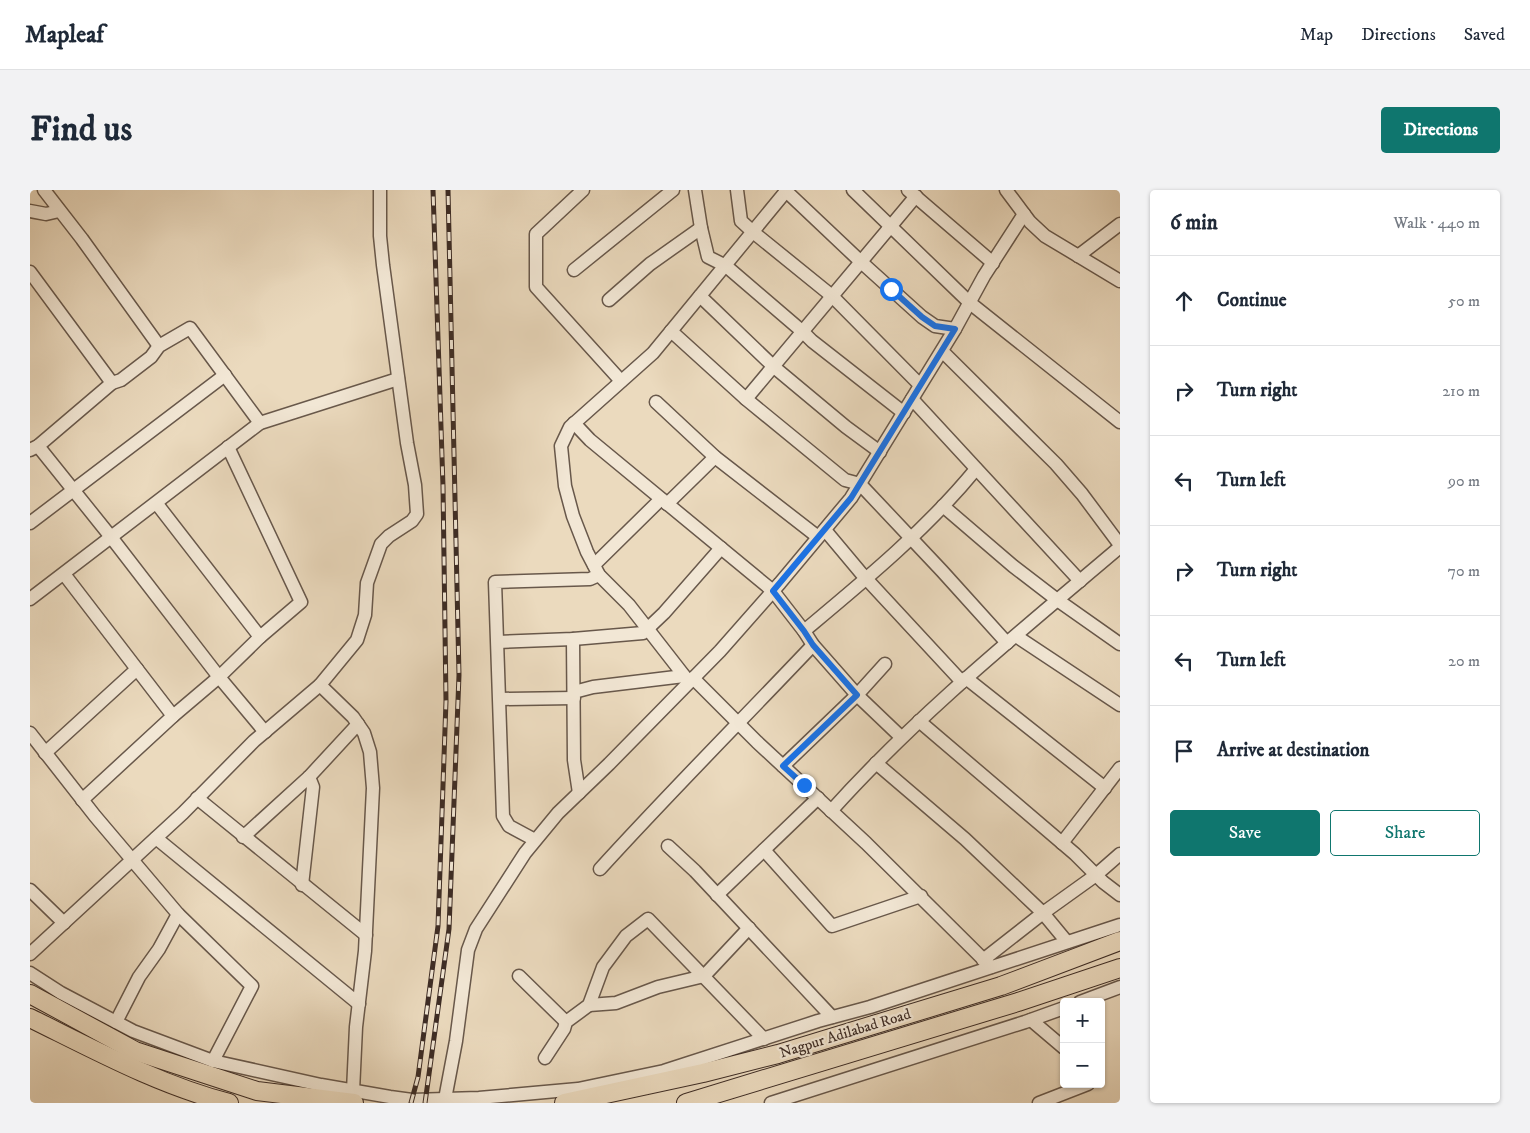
<!DOCTYPE html>
<meta charset="utf-8">
<style>
:root{--surface:#fff;--page:#f2f2f3;--text:#1f2937;--muted:#747a83;--line:#e0e1e3;--accent:#0f766e}
body{margin:0;font-family:"IM FELL DW Pica",serif;background:var(--page);color:var(--text)}
.controls{position:absolute;right:15px;bottom:15px;display:grid;overflow:hidden;border-radius:5px;box-shadow:0 1px 4px #0004}
.controls button{width:45px;height:45px;display:grid;place-items:center;padding:0;border:0;border-bottom:1px solid var(--line);background:var(--surface);color:var(--text);font:25px sans-serif}
.stop{position:absolute;width:15px;height:15px;margin:-11px;border:4px solid #1a73e8;border-radius:50%;background:#fff}
.stop.end{background:#1a73e8;border-color:#fff;box-shadow:0 1px 5px #0008}
.list{margin:0;padding:0;list-style:none}
h2{display:flex;justify-content:space-between;align-items:center;height:65px;margin:0;padding:0 20px;font-size:21px}
h2 small{font-size:16px;font-weight:400;color:var(--muted)}
.list li{display:grid;grid-template-columns:32px 1fr auto;gap:15px;align-items:center;box-sizing:border-box;height:90px;padding:0 20px;border-top:1px solid var(--line)}
.list b{display:block;font-size:19px;white-space:nowrap}
.list em{font-size:16px;font-style:normal;color:var(--muted)}
.actions{display:flex;gap:10px;padding:15px 20px}
.actions a{flex:1;padding:11px 0;border:1px solid var(--accent);border-radius:5px;text-align:center;font-size:18px;color:var(--accent)}
.actions .main{background:var(--accent);color:#fff}
.icon{flex:none;width:28px;height:28px;fill:none;stroke:currentColor;stroke-width:2;stroke-linecap:round;stroke-linejoin:round}
.map{position:relative;flex:none;width:1090px;height:913px;overflow:hidden;border-radius:5px}
header{display:flex;align-items:center;gap:30px;box-sizing:border-box;height:70px;padding:0 25px;background:var(--surface);border-bottom:1px solid var(--line)}
header strong{font-size:24px}
nav{display:flex;gap:28px;margin-inline-start:auto;font-size:18px}
.intro{display:flex;align-items:center;justify-content:space-between;box-sizing:border-box;height:120px;padding:0 30px}
h1{margin:0;font-size:35px}
.button{padding:12px 22px;border-radius:5px;background:var(--accent);color:#fff;font-size:18px;font-weight:700}
main{display:flex;gap:30px;padding:0 30px}
aside{flex:1;background:var(--surface);border-radius:5px;box-shadow:0 1px 4px #0004}
.map>svg:first-child{display:block}
.lines{fill:none;stroke-linecap:round;stroke-linejoin:round}
.minor-casing{stroke:#68584b;stroke-width:15}
.highway-casing{stroke:#3d2c25;stroke-width:20}
.minor{stroke:#f2e7d5;stroke-width:12}
.highway{stroke:#ebdabe;stroke-width:18}
.rail-casing{stroke:#3d2c25;stroke-width:5}
.rail{stroke:#f2e7d5;stroke-width:3;stroke-dasharray:9;stroke-linecap:butt}
.route{stroke:#1a73e8;stroke-width:6}
.labels{text-anchor:middle;stroke-width:4.5;stroke-linejoin:round;paint-order:stroke}
.street-label{font-size:15px;fill:#3d2c25;stroke:#f2e7d5}
</style>
<header>
<strong>Mapleaf</strong>
<nav><a>Map</a><a>Directions</a><a>Saved</a></nav>
</header>
<div class="intro"><h1>Find us</h1><a class="button">Directions</a></div>
<main>
<div class="map">
<svg width="1090" height="913" viewBox="0 0 1090 913">
<rect width="100%" height="100%" fill="#ebdabe"/>
<filter id="stains"><feTurbulence type="fractalNoise" baseFrequency=".004" numOctaves="4"/><feColorMatrix values="0 0 0 0 .2 0 0 0 0 .09 0 0 0 0 .02 0 0 0 .5 -.17"/></filter>
<radialGradient id="worn" r=".72"><stop offset=".6" stop-color="#630" stop-opacity="0"/><stop offset="1" stop-color="#630" stop-opacity=".3"/></radialGradient>
<g class="lines">
<!-- minor casing -->
<g class="minor-casing">
<g id="minor">
<polyline points="14,0 52,49 129,156"/>
<polyline points="553,0 506,44 506,97 591,191"/>
<polyline points="665,0 671,38 678,67 696,76 773,142 782,151 874,223"/>
<polyline points="707,0 711,31 723,42 802,106 890,195"/>
<polyline points="823,0 940,113 1090,232"/>
<polyline points="878,0 963,73"/>
<polyline points="976,0 1000,32 1015,46 1090,91"/>
<polyline points="756,1 830,71 892,127 905,136 925,139"/>
<polyline points="0,21 16,24 29,21"/>
<polyline points="1048,66 1090,34"/>
<polyline points="544,80 643,0"/>
<polyline points="0,82 82,193"/>
<polyline points="670,106 744,177 816,237 850,262"/>
<polyline points="579,110 620,74 671,38"/>
<polyline points="641,141 716,209 815,290 830,294 912,381 977,453"/>
<polyline points="912,161 1026,274 1052,304 1090,355"/>
<polyline points="716,209 886,6"/>
<polyline points="882,209 1050,391"/>
<polyline points="626,212 685,267 788,347"/>
<polyline points="544,233 560,250 743,401 774,441 783,455 827,505 871,547"/>
<polyline points="8,256 81,347 189,487 235,542"/>
<polyline points="0,260 8,256 82,193 91,190 121,167 129,156 160,138 230,233"/>
<polyline points="127,314 230,447"/>
<polyline points="637,314 685,267"/>
<polyline points="913,316 983,376 1026,409 1090,454"/>
<polyline points="0,333 195,185"/>
<polyline points="795,340 831,383 932,492"/>
<polyline points="564,375 631,309"/>
<polyline points="34,384 143,526"/>
<polyline points="0,409 230,233 368,189"/>
<path d="M774 441C834 391 896 340 946 279"/>
<polyline points="986,446 1090,515"/>
<polyline points="543,449 544,570 549,603"/>
<polyline points="468,452 543,449 613,443 634,423 691,358"/>
<polyline points="663,488 727,552 836,653 961,777"/>
<polyline points="936,488 1075,598"/>
<polyline points="659,492 599,415 569,385 557,362 543,326 535,296 531,256 540,237 623,163 757,0"/>
<polyline points="290,495 323,527 334,543 340,562 343,598 335,761 326,837 323,901"/>
<polyline points="544,502 563,497 654,486"/>
<polyline points="470,509 544,508"/>
<polyline points="889,531 1045,664 1073,692 1090,705"/>
<polyline points="0,543 65,626 148,724 222,796 183,871"/>
<polyline points="15,563 107,479"/>
<polyline points="846,573 935,649 1013,723 1066,685 1090,664"/>
<polyline points="753,576 827,505 855,474"/>
<polyline points="167,608 336,745"/>
<polyline points="52,610 143,526 189,487 230,447 271,412 198,257"/>
<path d="M801 621C889 523 991 441 1090 357"/>
<polyline points="213,647 279,587 328,534"/>
<polyline points="126,648 329,814"/>
<polyline points="505,650 479,636 473,626 465,392 560,389 569,385"/>
<polyline points="1032,653 1090,578"/>
<polyline points="638,656 665,681 802,827"/>
<polyline points="734,660 802,736 891,706"/>
<path d="M570 679C639 603 712 530 783 455"/>
<polyline points="272,695 283,597 279,587"/>
<polyline points="0,700 34,733"/>
<polyline points="687,705 788,608"/>
<polyline points="0,764 153,623 224,551 290,495 327,450 335,425 337,393 351,354 359,346 382,331 387,324 385,295 377,253 353,75 350,46 350,0"/>
<polyline points="953,770 1013,723 1037,752"/>
<polyline points="0,783 31,803 103,841 183,871 291,895 360,907 382,910 449,908 548,899 634,881 788,831 840,817 1090,735"/>
<polyline points="489,786 536,832"/>
<polyline points="1050,812 1090,797"/>
<polyline points="559,815 586,813 628,797 674,786 719,738"/>
<polyline points="1001,830 1034,858"/>
<polyline points="86,832 109,787 129,759 148,724"/>
<polyline points="515,868 534,839 536,832 559,815 573,777 596,746 618,729 734,849"/>
<polyline points="415,909 426,851 438,760 446,739 495,663 528,623 579,574 690,461 750,393 821,308 925,139 954,86 994,24"/>
<polyline points="741,913 995,832 1034,818"/>
<polyline points="1009,913 1058,894"/>
</g>
</g>
<!-- highway casing -->
<g class="highway-casing">
<g id="highway">
<polyline points="0,804 105,861 227,901 324,913"/>
<path d="M0 828C65 860 129 895 199 913"/>
<polyline points="534,913 673,883 748,864 971,796 1090,751"/>
<polyline points="656,913 988,812 1090,778"/>
</g>
</g>
<!-- minor -->
<use href="#minor" class="minor"/>
<!-- highway -->
<use href="#highway" class="highway"/>
<!-- rail casing -->
<g class="rail-casing">
<g id="rail">
<polyline points="381,913 388,887 408,736 416,511 413,296 403,0"/>
<polyline points="395,913 419,739 429,485 418,0"/>
</g>
</g>
<!-- rail -->
<use href="#rail" class="rail"/>
</g>
<g class="lines">
<!-- route -->
<polyline class="route" points="774,595 753,576 827,505 783,455 774,441 743,401 821,308 925,139 905,136 892,127 861,99"/>
</g>
<g class="labels">
<!-- street labels -->
<g class="street-label">
<text transform="translate(815 843) rotate(-17)" y="5">Nagpur Adilabad Road</text>
</g>
</g>
<rect width="100%" height="100%" filter="url(#stains)"/>
<rect width="100%" height="100%" fill="url(#worn)"/>
</svg>
<div class="controls">
<button>+</button>
<button>−</button>
</div>
<div class="stop" style="left:861px;top:99px"></div>
<div class="stop end" style="left:774px;top:595px"></div>
</div>
<aside>
<h2>6 min<small>Walk · 440 m</small></h2>
<ul class="list">
<li><svg class="icon" aria-label="ahead" viewBox="0 0 24 24"><path d="M12 20V5M6 11l6-6 6 6"/></svg><div><b>Continue</b></div><em>50 m</em></li>
<li><svg class="icon" aria-label="right" viewBox="0 0 24 24"><path d="M7 20v-9h11M14 6l5 5-5 5"/></svg><div><b>Turn right</b></div><em>210 m</em></li>
<li><svg class="icon" aria-label="left" viewBox="0 0 24 24"><path d="M17 20v-9H6M10 6l-5 5 5 5"/></svg><div><b>Turn left</b></div><em>90 m</em></li>
<li><svg class="icon" aria-label="right" viewBox="0 0 24 24"><path d="M7 20v-9h11M14 6l5 5-5 5"/></svg><div><b>Turn right</b></div><em>70 m</em></li>
<li><svg class="icon" aria-label="left" viewBox="0 0 24 24"><path d="M17 20v-9H6M10 6l-5 5 5 5"/></svg><div><b>Turn left</b></div><em>20 m</em></li>
<li><svg class="icon" aria-label="arrive" viewBox="0 0 24 24"><path d="M6 21V4h12l-3 4 3 4H6"/></svg><div><b>Arrive at destination</b></div></li>
</ul>
<div class="actions"><a class="main">Save</a><a>Share</a></div>
</aside>
</main>
